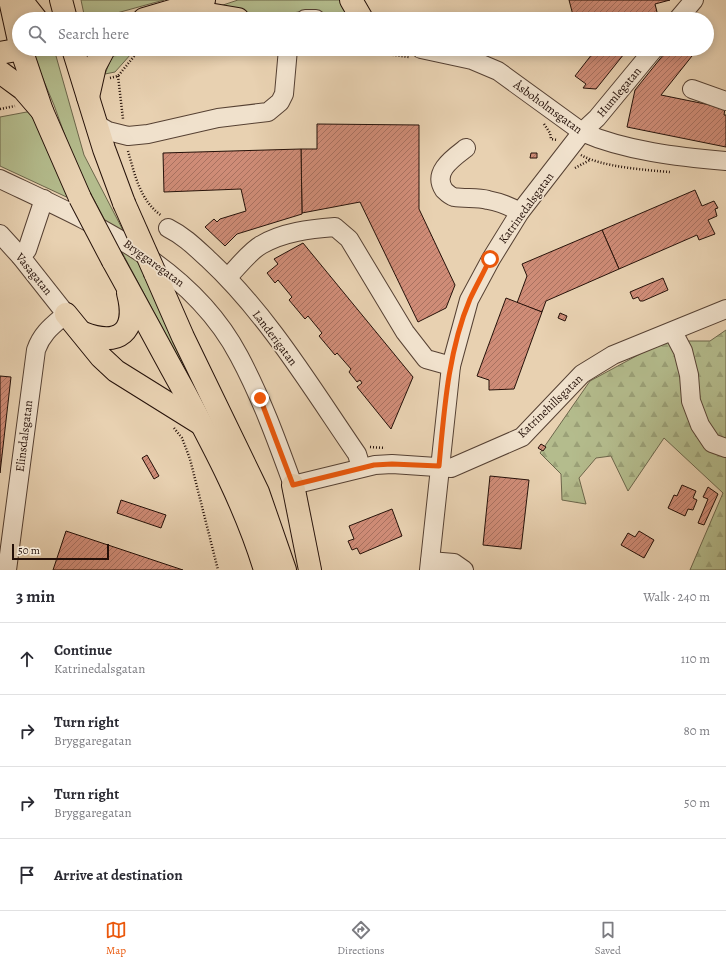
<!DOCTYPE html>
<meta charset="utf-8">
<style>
:root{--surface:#fff;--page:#f2f2f3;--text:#2b2b33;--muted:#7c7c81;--line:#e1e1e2;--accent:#ea580c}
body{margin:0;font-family:Alegreya,serif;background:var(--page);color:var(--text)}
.scale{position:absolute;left:12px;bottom:10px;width:97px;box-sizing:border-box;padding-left:4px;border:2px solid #251109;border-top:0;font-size:11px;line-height:14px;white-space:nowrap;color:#251109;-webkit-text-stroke:3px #f0e1cc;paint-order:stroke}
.stop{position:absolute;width:12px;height:12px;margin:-9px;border:3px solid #ea580c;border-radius:50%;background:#fff}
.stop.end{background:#ea580c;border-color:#fff;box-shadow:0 1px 4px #0008}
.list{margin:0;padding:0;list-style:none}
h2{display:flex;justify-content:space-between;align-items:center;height:52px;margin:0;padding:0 16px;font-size:17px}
h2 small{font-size:13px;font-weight:400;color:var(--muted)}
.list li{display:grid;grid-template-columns:26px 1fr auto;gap:12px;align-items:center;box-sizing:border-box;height:72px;padding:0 16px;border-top:1px solid var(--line)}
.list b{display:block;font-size:15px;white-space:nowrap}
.list p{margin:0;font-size:13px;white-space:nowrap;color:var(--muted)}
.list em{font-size:13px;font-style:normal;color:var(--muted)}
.icon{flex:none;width:22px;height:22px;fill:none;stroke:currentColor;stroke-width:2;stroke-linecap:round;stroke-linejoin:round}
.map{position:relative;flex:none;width:726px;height:570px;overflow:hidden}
.search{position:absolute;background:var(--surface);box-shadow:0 2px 10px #0003;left:12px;right:12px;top:12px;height:44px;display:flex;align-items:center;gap:10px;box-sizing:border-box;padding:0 14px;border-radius:22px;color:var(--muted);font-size:15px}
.sheet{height:340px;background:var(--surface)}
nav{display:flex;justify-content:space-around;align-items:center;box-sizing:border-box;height:56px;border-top:1px solid var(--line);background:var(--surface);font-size:11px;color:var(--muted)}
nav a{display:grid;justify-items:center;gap:2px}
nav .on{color:var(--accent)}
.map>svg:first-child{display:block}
.green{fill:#b4bc8d;stroke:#6c664b}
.forest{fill:url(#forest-firs);stroke:#6c664b}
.building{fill:url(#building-hatch);stroke:#251109}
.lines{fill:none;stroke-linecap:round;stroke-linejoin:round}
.minor-casing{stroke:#564133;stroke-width:20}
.major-casing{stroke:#251109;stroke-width:24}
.highway-casing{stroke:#251109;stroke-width:24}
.path{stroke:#251109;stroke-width:2.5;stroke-dasharray:1 2;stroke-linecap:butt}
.minor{stroke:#f0e1cc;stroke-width:18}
.major{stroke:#e8d1b1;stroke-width:22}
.highway{stroke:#e8d1b1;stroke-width:22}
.major-bridge-casing{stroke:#251109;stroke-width:24;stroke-linecap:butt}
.major-bridge{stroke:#e8d1b1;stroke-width:22}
.route{stroke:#ea580c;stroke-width:5}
.labels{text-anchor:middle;stroke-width:3.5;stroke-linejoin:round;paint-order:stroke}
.street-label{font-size:12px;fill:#251109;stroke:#f0e1cc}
</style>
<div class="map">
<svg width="726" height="570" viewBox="0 0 726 570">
<defs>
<pattern id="forest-firs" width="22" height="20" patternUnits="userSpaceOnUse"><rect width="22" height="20" fill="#b4bc8d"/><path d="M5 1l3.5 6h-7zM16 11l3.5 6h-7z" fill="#9ba178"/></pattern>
<pattern id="building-hatch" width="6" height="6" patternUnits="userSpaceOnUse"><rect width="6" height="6" fill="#cf8c77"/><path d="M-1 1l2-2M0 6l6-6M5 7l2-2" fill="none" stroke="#a87160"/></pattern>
</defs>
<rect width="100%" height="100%" fill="#e8d1b1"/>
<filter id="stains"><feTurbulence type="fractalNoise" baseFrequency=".005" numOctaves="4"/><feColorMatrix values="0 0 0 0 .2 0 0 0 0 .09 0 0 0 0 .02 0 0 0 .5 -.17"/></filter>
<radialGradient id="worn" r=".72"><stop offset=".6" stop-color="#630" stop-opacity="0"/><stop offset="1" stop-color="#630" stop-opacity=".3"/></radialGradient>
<!-- green -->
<g class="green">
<polygon points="81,0 164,0 95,19 85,19"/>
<polygon points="238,0 344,0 354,19 298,12 289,14 284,19 270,19 217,11 220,6"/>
<polygon points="49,49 54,49 84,155 141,265 252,496 76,166 54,105 32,53"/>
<polygon points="131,54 115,72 105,74 112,56"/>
<polygon points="32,111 73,200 0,166 0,117"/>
</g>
<!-- forest -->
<polygon class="forest" points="726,330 726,570 690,570 723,493 664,438 628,491 611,456 596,458 579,478 586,504 562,500 561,474 540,453 590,381 664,341 710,341"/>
<!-- building -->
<g class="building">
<polygon points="569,0 670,0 655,4 657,12 652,19 607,19 606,16 597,19 574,19"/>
<polygon points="698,15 703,19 695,19"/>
<polygon points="596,49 628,49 596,89 583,88 586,84 575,76"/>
<polygon points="668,49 685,49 692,56 661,95 725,108 724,115 726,115 726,147 627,127 635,90"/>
<polygon points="317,124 419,125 419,209 455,285 446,308 418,322 360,202 302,213 301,149 317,149"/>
<polygon points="301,149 302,214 237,234 225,246 205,227 214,219 217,222 220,219 246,211 241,189 164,192 163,153"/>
<polygon points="531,153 537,153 537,158 530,158"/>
<polygon points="695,190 702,206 714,201 718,208 715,209 717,216 708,220 715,234 699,240 697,235 619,269 602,230"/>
<polygon points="602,230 619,269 546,301 542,312 517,303 527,276 522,264"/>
<polygon points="303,243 413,377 391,429 357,387 362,383 360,380 357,382 349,372 351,369 337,353 335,355 319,336 322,333 308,316 305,319 289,300 292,297 278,280 275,283 267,273 278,264 274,259"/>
<polygon points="663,278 668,290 643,301 640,301 638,297 633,299 630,292"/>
<polygon points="506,298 542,312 514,389 489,390 489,380 477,376"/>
<polygon points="560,313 567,316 565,321 558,318"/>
<polygon points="0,376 11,377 0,473"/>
<polygon points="541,444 546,447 543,451 538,448"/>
<polygon points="147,455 159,476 154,479 142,458"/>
<polygon points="490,476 529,480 521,549 483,545"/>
<polygon points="682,485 696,491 693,498 697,500 693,510 688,509 685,516 668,508 674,495 677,496"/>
<polygon points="708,487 718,494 704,525 698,523 708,499 703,497"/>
<polygon points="121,500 166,515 161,528 117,513"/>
<polygon points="392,509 402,536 360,554 357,548 352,550 348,541 354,539 349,526"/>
<polygon points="66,531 183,570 53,570"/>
<polygon points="639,531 654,540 644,558 621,545 628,533 635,537"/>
</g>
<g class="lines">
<!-- minor casing -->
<g class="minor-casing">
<g id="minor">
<polyline points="305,19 316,19"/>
<polyline points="678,19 694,0"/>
<path d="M421 49 472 60 498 71 582 132C625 151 679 157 726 161"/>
<polyline points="692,89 726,101"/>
<polyline points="96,124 108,131 128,136 148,134 218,118 268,112 280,102 284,94 288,49"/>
<path d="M466 148C453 158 432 172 444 190 447 193 450 196 454 197 465 199 477 197 488 200 499 202 511 207 520 212"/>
<path d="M0 179C90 222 190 263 239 356 261 397 277 441 293 485L375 465 392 464 451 468 522 437 582 374 613 355 726 309"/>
<path d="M168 228C184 236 195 247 208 259 268 315 311 387 357 454L361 467"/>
<path d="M0 234 21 257 66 314C52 326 42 333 36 350L7 570"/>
<polyline points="21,257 27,250 44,199"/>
<path d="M228 277C237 268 250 251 261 245 283 232 310 229 335 227L349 239 405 332 426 359 451 366"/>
<polyline points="673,332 683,351 689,375 691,401 700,425 712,443 726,448"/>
<polyline points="430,561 454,563 464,570"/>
<polyline points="429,570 451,366 469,300 491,259 520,212 582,132 597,118 654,49"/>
</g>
</g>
<!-- major casing -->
<g class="major-casing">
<g id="major">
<polyline points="10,0 19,41"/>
<polyline points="21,0 36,19"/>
<polyline points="61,0 66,19"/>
<polyline points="144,19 178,9 238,19"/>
<polyline points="21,49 42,111 80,198"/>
<polyline points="73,49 104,149 124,203"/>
<polyline points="88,97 95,66 104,49"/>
<path d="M113 261C137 304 160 348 184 391 215 449 246 507 265 570"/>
<polyline points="155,273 183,337 258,492 285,570"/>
<polyline points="66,314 101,357 116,371 201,424"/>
<path d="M83 333C119 347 138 332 128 293"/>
<polyline points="293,485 310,570"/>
</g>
</g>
<!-- highway casing -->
<g class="highway-casing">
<g id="highway">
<polyline points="351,0 362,19"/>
<polyline points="178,9 204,0"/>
<polyline points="0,53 22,49"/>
<polyline points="0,72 23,89 42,111"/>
</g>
</g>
<!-- path -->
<g class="path">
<polyline points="348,49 409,57"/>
<polyline points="118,76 123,119"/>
<polyline points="110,78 118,76 140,49"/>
<polyline points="0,109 15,106"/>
<polyline points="544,124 550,133 551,139 557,140"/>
<path d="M128 151C135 175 140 201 162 216"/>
<path d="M581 155C602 167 646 170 670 172"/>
<polyline points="575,168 590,160"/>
<polyline points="174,428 182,438 190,459 218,570"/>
<polyline points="370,447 385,448"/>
</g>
<!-- minor -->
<use href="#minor" class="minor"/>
<!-- major -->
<use href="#major" class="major"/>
<!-- highway -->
<use href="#highway" class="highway"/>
<!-- major-bridge casing -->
<g class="major-bridge-casing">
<g id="major-bridge">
<polyline points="80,198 113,261"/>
<polyline points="124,203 155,273"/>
</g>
</g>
<!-- major-bridge -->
<use href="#major-bridge" class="major-bridge"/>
</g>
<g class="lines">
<!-- route -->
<path class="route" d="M260 398 293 485 374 465 392 464 439 466C444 412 448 351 470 299 476 286 484 272 490 259"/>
</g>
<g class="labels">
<!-- street labels -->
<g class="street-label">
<text transform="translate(619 92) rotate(-50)" y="4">Humlegatan</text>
<text transform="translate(548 107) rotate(36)" y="4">Åsboholmsgatan</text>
<text transform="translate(526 208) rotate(-54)" y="4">Katrinedalsgatan</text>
<text transform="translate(154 263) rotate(36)" y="4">Bryggaregatan</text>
<text transform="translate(34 274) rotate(51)" y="4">Vasagatan</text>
<text transform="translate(275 338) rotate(53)" y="4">Landerigatan</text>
<text transform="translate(550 406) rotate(-44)" y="4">Katrinehillsgatan</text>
<text transform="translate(24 436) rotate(-83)" y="4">Elinsdalsgatan</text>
</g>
</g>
<rect width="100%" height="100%" filter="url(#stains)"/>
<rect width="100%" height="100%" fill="url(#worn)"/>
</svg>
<div class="scale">50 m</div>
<div class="stop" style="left:490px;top:259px"></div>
<div class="stop end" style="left:260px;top:398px"></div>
<div class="search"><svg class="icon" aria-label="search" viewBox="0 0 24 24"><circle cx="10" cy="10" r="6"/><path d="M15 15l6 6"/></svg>Search here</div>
</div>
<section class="sheet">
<h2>3 min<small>Walk · 240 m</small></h2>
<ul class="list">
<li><svg class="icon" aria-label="ahead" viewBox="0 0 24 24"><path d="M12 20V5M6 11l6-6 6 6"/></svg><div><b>Continue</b><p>Katrinedalsgatan</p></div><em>110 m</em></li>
<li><svg class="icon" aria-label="right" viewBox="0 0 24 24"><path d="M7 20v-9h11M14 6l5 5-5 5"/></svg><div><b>Turn right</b><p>Bryggaregatan</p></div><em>80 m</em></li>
<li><svg class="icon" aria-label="right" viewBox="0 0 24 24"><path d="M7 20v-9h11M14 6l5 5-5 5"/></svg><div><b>Turn right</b><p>Bryggaregatan</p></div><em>50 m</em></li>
<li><svg class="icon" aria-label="arrive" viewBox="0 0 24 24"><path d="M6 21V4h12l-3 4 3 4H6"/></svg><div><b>Arrive at destination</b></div></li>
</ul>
</section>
<nav>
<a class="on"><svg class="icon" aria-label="map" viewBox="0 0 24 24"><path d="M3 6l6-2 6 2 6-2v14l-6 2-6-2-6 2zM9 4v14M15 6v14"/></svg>Map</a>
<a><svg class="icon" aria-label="directions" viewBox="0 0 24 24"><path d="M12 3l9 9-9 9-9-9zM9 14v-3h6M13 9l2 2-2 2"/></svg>Directions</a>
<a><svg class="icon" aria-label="saved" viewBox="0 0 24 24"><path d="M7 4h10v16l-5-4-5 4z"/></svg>Saved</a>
</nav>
